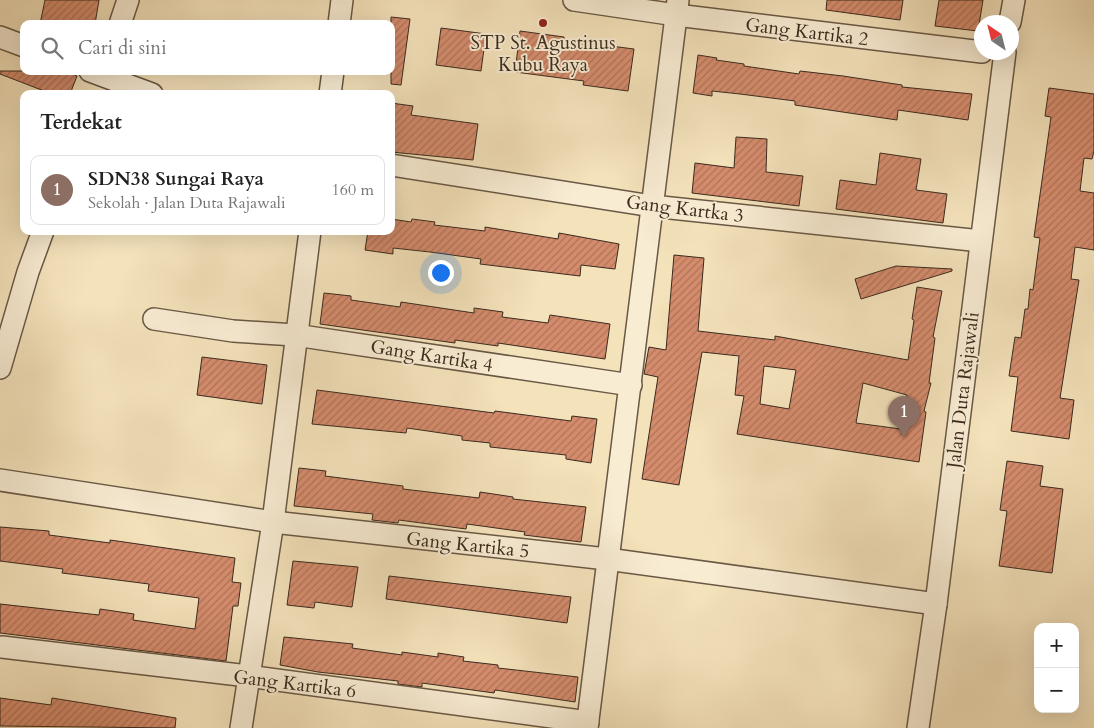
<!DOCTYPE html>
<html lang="id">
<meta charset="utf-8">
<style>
:root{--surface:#fff;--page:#f2f2f2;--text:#222;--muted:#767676;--line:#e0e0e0;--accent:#8f2418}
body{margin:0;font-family:Cardo,serif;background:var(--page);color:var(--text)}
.controls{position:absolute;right:15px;bottom:15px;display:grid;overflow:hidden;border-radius:10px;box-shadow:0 5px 20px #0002}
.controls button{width:45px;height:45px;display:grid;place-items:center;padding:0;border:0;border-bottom:1px solid var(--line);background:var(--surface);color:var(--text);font:25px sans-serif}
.compass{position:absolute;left:974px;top:15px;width:45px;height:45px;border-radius:50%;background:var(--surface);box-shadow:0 5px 20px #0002;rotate:325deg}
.you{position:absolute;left:440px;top:272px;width:18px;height:18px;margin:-12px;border:4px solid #fff;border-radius:50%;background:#1a73e8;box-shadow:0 0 0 8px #1a73e833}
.badge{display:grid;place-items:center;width:32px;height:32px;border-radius:50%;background:var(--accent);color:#fff;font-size:16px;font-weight:700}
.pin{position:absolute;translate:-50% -41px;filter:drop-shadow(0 1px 2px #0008)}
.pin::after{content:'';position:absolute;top:26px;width:18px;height:15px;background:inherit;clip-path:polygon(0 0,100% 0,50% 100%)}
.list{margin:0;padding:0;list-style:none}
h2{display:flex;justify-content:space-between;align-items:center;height:65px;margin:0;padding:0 20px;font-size:21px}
h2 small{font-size:16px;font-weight:400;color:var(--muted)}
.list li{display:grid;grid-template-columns:32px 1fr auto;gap:15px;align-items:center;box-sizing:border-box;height:70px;margin:0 10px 10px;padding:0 10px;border:1px solid var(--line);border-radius:10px}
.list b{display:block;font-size:19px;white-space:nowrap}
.list p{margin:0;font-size:16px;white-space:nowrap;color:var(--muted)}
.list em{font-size:16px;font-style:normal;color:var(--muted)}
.icon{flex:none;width:28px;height:28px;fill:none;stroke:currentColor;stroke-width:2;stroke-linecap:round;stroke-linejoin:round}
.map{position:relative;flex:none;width:1094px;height:728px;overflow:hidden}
.search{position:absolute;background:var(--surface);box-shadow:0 5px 20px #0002;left:20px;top:20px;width:375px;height:55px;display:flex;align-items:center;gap:12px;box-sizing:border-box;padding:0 18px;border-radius:10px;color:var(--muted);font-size:19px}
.panel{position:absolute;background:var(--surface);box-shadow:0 5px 20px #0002;left:20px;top:90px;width:375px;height:145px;border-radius:10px}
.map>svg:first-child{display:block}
.building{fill:url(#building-hatch);stroke:#3b2a1e;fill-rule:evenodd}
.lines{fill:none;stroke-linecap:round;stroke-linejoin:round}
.street-casing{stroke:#695845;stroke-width:24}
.street{stroke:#f8ecd3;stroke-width:21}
.poi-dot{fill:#8f2418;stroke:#f8ecd3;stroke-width:2}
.labels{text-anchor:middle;stroke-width:4;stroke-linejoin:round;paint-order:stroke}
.street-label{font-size:19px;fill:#3b2a1e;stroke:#f8ecd3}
.poi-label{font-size:19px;fill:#3b2a1e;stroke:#f8ecd3}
</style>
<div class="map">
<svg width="1094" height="728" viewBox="0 0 1094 728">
<defs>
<pattern id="building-hatch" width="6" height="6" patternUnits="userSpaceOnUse" patternTransform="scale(1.25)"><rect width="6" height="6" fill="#d58c6d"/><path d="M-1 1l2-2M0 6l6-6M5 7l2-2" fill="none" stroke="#ae7359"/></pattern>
</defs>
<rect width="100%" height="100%" fill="#f4e2bb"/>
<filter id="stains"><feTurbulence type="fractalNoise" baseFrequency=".004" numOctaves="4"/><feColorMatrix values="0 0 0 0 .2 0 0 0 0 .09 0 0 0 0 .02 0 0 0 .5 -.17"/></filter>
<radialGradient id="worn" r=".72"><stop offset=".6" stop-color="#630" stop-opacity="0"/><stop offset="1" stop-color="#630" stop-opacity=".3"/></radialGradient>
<!-- building -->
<g class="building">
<polygon points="45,0 99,0 95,24 40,24"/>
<polygon points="827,0 903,0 900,20 826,10"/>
<polygon points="939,0 983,0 978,31 935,26"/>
<polygon points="391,17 410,19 401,85 391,84"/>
<polygon points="441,28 486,34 481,71 436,65"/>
<polygon points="520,31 564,37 564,40 634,49 628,91 583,85 584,81 515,72"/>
<polygon points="698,55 717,58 716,60 744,64 744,66 799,74 800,71 843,76 902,85 902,87 972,94 968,120 898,110 897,120 795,105 795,101 740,94 712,91 712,96 693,93"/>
<polygon points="0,71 66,71 77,76 70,94 52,94 0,74"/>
<polygon points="1049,88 1094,94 1094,151 1092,159 1084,158 1080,191 1094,193 1094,250 1075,247 1071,279 1079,280 1060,398 1074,400 1069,439 1011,431 1018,377 1009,376 1015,337 1021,338 1025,309 1028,309 1030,289 1033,290 1040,238 1034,237 1051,117 1045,116"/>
<polygon points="391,103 413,106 411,115 478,124 473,160 391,152"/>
<polygon points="736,137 767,139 766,172 803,176 799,206 692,193 695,163 734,168"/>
<polygon points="880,153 921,159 916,190 947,194 943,223 836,209 840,180 876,185"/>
<polygon points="391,219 411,222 412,219 435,222 434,225 485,231 485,227 558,239 559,233 619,244 615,269 581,265 580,276 480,264 481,259 430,252 393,248 393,254 365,250 368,231 391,231"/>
<path d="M674 255 704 258 698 331 775 340V336L908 360 914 320 912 319 917 287 942 291 933 337 935 338 929 383H931L924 411 926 412 919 462 737 434 744 396 735 395 739 356 702 352 679 485 642 479 658 377 644 374 649 347 666 350ZM764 366 796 370 789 409 760 404ZM863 383 907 395 901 429 856 423Z"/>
<polygon points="896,266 952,269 952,271 861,299 855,279"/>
<polygon points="324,293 351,296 351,300 400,307 401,302 474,313 474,308 503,312 502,317 548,323 550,315 610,324 605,359 498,343 498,346 455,340 455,343 320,324"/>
<polygon points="202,357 267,365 262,404 197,395"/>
<polygon points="317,390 494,413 495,411 571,421 572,416 597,419 591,463 566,459 566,455 490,447 490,443 462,440 462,436 407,428 406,433 312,424"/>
<polygon points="1007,461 1043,466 1040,486 1063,489 1052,573 999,566 1007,511 1000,510"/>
<polygon points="299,468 326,471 325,476 403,486 403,489 479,498 480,492 513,497 513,499 586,507 581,542 524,535 525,532 467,524 466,529 399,520 398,523 372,520 373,514 294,506"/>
<polygon points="0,527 49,531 49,535 110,543 110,540 235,558 232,582 241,583 238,606 233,606 226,661 0,633 0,604 99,615 100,609 134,614 133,620 195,629 199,598 148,591 149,584 62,573 63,569 0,561"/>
<polygon points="293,561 358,567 352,607 315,602 314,608 287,605"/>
<polygon points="389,576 571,597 567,623 386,599"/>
<polygon points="284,637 353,644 352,648 402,655 402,652 438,657 438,653 464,657 463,661 498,665 498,668 578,677 575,702 495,690 494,693 422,683 422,687 398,684 398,681 318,672 280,665"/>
<polygon points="0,698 51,705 52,698 176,718 175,728 0,726"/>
</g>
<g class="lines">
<!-- street casing -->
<g class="street-casing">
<g id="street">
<polyline points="574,0 676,15 982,52"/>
<polyline points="1010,22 1014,0"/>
<polyline points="120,24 128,0"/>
<polyline points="339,24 342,0"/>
<polyline points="0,37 24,46"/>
<polyline points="90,71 152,94"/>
<polyline points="330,94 333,71"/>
<polyline points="391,165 652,206 981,241"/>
<polyline points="154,319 233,331 295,335 631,385"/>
<polyline points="0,368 28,272 43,231"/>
<polyline points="0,480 273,522 607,559 936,604"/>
<polyline points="2,647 248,676 588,722"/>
<polyline points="241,728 273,522 310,231"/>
<polyline points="587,728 678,0"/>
<polyline points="918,728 936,604 1005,52"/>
</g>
</g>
<!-- street -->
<use href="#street" class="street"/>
</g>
<!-- markers -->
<circle class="poi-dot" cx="543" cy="23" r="5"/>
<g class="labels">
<!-- street labels -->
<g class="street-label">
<text transform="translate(807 31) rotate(7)" y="7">Gang Kartika 2</text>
<text transform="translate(685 208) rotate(7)" y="7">Gang Kartka 3</text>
<text transform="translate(432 355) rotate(9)" y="7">Gang Kartika 4</text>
<text transform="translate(962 390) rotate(-83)" y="7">Jalan Duta Rajawali</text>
<text transform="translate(468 544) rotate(6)" y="7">Gang Kartika 5</text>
<text transform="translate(295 683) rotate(7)" y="7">Gang Kartika 6</text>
</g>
<!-- poi labels -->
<g class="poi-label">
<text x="543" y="49">STP St. Agustinus<tspan x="543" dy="22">Kubu Raya</tspan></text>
</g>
</g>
<rect width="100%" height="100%" filter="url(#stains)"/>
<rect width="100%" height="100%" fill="url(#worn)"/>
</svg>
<div class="controls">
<button>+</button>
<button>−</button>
</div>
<svg class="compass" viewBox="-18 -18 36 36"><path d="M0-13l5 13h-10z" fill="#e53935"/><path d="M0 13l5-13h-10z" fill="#767676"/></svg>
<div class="you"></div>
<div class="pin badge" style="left:904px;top:437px;background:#8d6e63">1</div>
<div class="search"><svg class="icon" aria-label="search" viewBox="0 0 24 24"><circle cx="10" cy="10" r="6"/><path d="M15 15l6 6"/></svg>Cari di sini</div>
<section class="panel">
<h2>Terdekat<small></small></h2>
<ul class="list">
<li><span class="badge" style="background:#8d6e63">1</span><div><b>SDN38 Sungai Raya</b><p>Sekolah · Jalan Duta Rajawali</p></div><em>160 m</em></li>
</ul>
</section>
</div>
